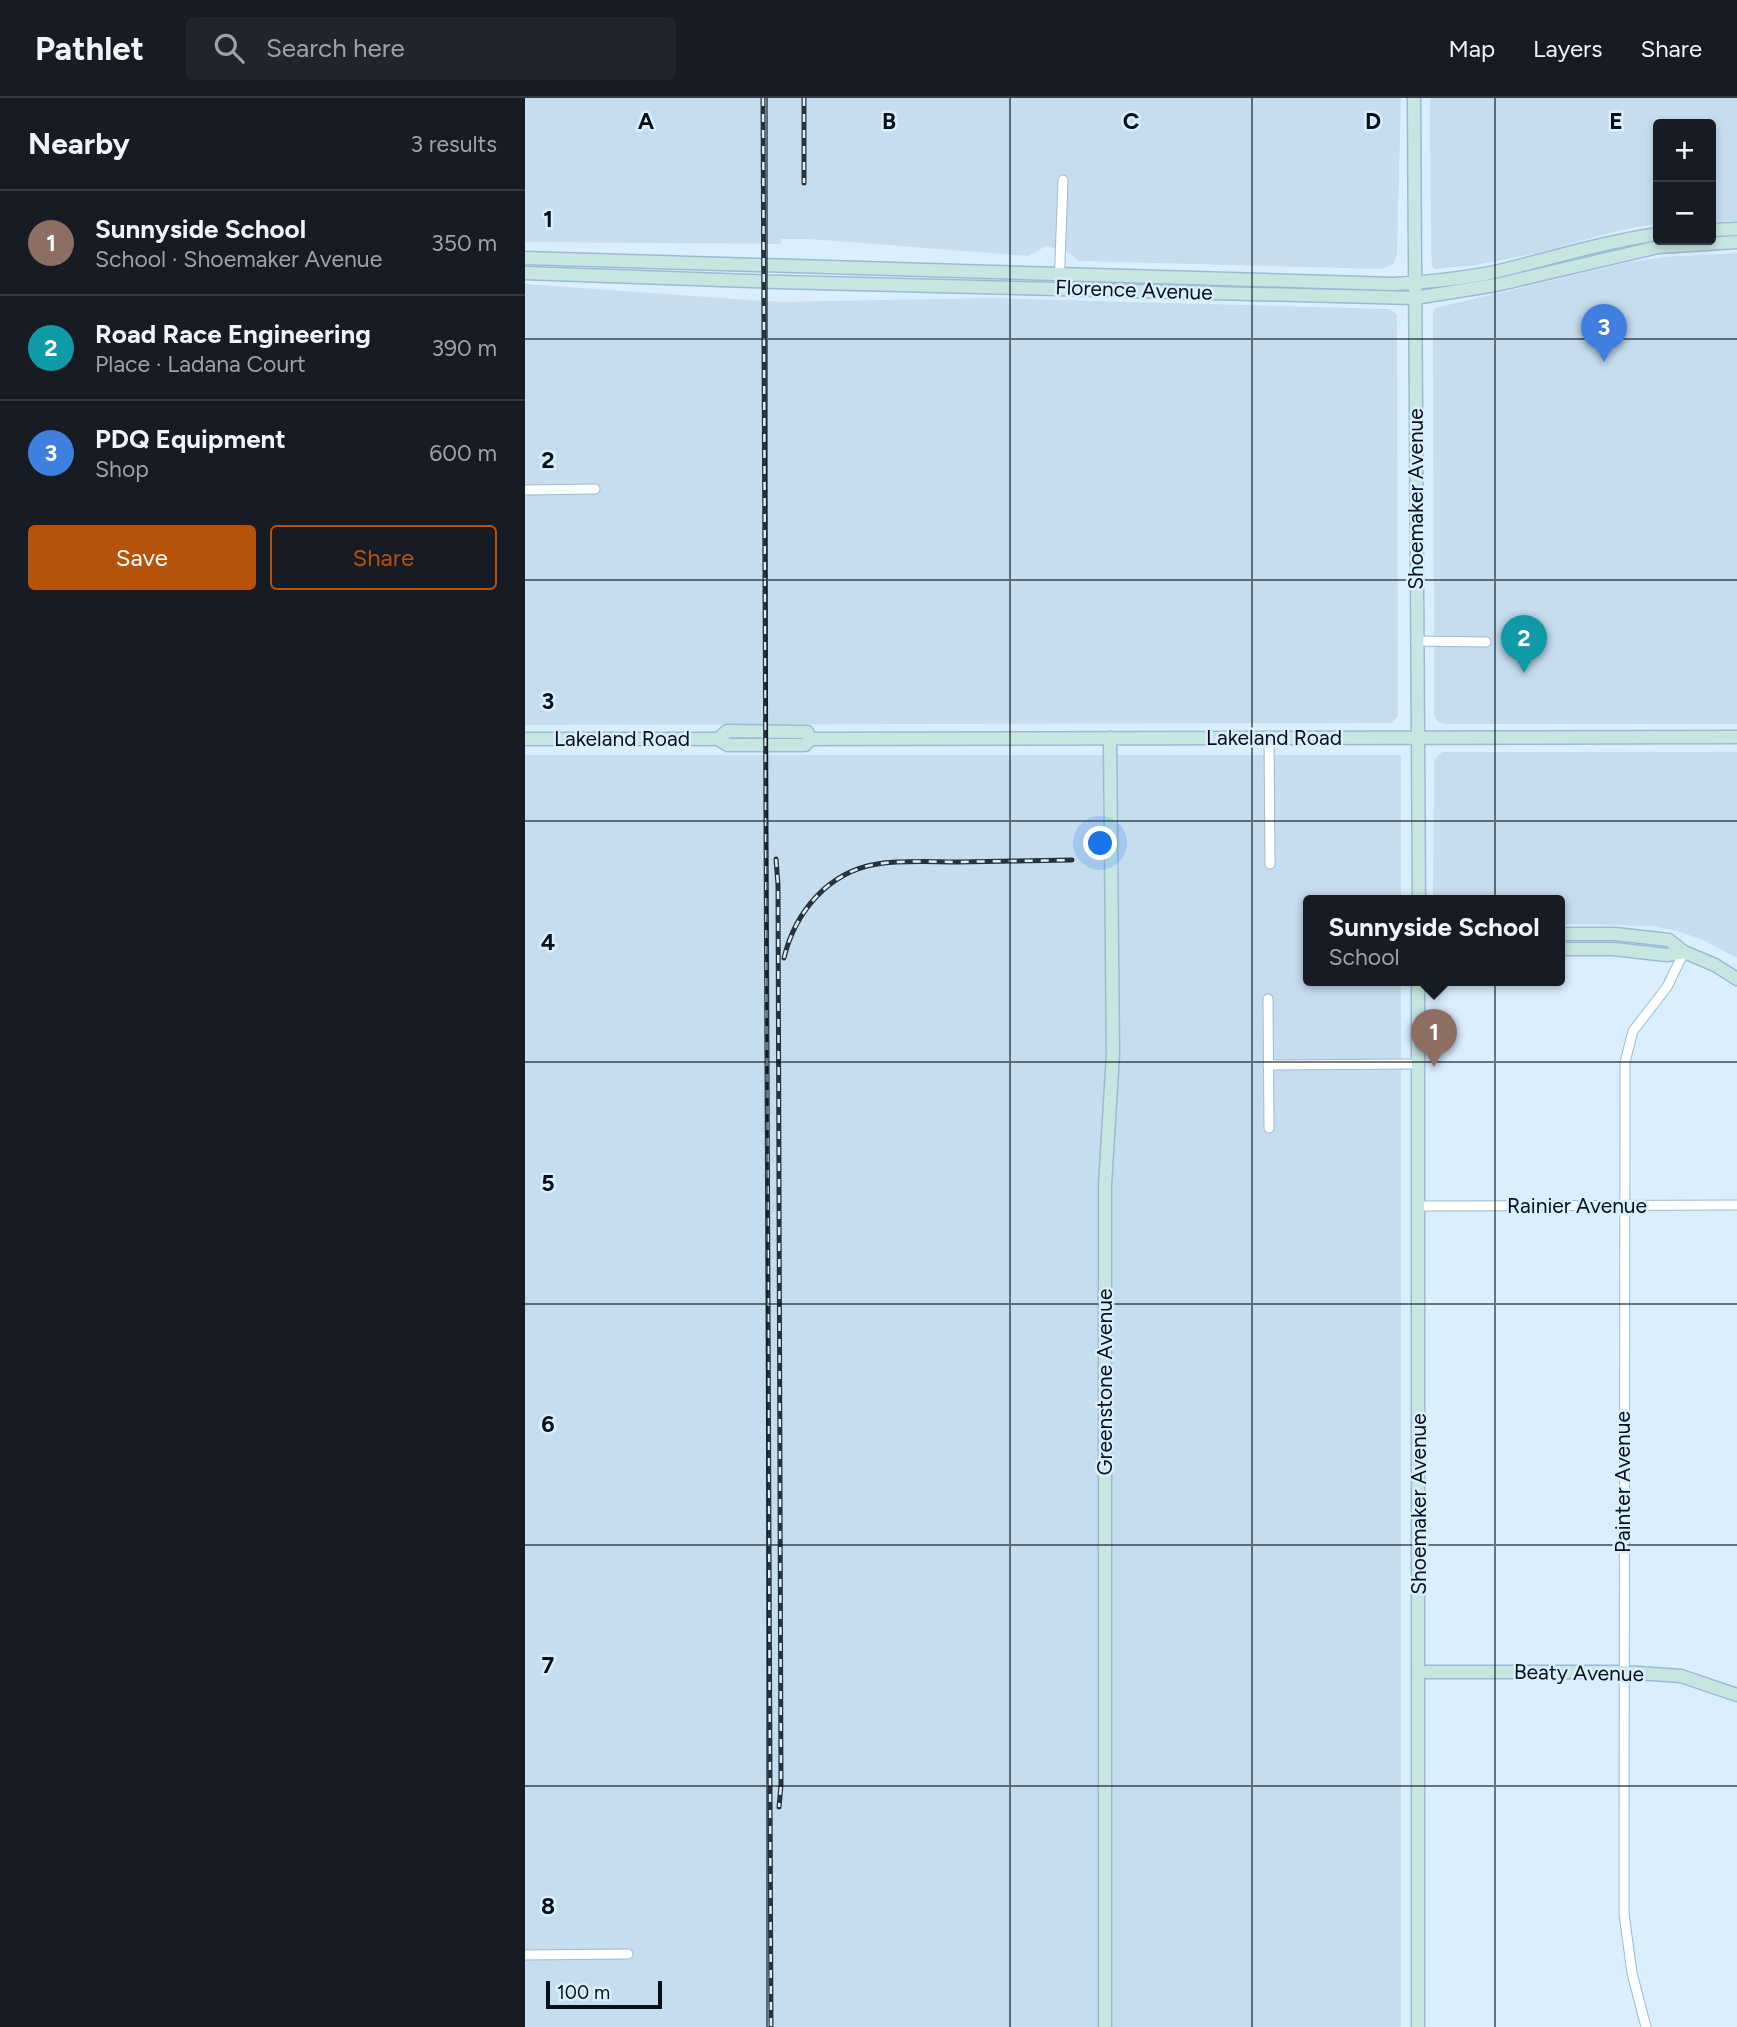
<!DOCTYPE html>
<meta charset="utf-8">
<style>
:root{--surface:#171b24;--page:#20242c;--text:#f1f3f6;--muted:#9ea1a6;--line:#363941;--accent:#b45309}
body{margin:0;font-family:Figtree,sans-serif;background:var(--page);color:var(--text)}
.controls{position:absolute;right:21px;top:21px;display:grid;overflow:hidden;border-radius:7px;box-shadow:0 4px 10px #0003}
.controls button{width:63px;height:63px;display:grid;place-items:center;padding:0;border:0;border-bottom:2px solid var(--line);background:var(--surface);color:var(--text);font:35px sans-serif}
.scale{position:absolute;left:21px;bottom:18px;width:116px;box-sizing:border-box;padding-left:7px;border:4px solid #051018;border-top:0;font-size:19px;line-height:24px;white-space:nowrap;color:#051018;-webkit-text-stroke:5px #daeefe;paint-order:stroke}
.you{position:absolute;left:576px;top:746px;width:24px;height:24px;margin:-18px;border:5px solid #fff;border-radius:50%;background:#1a73e8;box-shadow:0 0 0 10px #1a73e833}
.badge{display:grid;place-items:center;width:46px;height:46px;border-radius:50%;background:var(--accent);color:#fff;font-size:23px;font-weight:700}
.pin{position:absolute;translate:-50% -58px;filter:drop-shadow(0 2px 4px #0008)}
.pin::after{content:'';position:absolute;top:37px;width:24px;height:21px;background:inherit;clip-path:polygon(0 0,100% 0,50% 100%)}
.popup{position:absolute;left:778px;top:797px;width:262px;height:91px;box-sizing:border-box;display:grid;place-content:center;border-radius:7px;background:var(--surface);filter:drop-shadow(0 2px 5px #0005);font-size:23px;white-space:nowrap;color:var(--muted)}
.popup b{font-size:26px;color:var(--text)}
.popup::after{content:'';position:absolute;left:50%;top:100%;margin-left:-14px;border:14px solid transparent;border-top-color:var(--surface)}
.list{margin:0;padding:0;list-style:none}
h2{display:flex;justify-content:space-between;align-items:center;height:91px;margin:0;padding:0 28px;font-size:30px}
h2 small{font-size:23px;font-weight:400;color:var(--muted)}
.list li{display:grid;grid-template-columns:46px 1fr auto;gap:21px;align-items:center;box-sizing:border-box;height:105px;padding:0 28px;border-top:2px solid var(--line)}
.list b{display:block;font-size:26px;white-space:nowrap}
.list p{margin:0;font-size:23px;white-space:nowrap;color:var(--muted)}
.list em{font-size:23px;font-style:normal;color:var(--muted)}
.actions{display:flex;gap:14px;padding:21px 28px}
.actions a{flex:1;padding:16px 0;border:2px solid var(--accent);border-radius:7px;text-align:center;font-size:24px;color:var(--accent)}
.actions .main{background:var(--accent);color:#fff}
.icon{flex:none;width:38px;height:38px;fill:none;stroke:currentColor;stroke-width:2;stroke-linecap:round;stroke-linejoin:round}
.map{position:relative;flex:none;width:1212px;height:1929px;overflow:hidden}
header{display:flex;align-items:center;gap:42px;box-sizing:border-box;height:98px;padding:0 35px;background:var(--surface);border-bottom:2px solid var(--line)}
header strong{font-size:33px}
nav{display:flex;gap:38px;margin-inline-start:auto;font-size:24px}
.search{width:490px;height:63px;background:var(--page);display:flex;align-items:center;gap:18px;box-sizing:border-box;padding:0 24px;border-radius:7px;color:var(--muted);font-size:26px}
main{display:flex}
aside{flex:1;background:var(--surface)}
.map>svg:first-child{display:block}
.built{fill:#c6ddf0}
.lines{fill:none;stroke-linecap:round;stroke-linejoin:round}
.street-casing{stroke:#9bbbd5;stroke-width:11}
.secondary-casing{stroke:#9bbbd5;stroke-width:15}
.street{stroke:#fff;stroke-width:9}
.secondary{stroke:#c8e6e1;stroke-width:12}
.rail-casing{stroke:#27333c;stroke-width:5}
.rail{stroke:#daeefe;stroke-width:2.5;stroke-dasharray:8;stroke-linecap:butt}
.grid{fill:none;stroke:#051018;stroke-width:2;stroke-opacity:0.55}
.labels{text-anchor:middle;stroke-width:5;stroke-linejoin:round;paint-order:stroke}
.street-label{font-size:21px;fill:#051018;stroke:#daeefe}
.grid-label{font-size:23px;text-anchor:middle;font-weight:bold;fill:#051018;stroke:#daeefe;stroke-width:5;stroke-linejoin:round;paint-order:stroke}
</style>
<header>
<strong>Pathlet</strong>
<div class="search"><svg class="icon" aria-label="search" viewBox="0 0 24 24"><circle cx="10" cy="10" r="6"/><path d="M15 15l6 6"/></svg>Search here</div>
<nav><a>Map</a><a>Layers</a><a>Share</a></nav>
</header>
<main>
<aside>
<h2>Nearby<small>3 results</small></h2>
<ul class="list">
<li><span class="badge" style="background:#8d6e63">1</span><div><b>Sunnyside School</b><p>School · Shoemaker Avenue</p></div><em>350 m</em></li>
<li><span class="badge" style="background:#0f9aa8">2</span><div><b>Road Race Engineering</b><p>Place · Ladana Court</p></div><em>390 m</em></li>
<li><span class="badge" style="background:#3f7fe0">3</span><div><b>PDQ Equipment</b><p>Shop</p></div><em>600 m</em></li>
</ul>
<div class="actions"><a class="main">Save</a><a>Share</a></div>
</aside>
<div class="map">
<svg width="1212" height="1929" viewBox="0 0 1212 1929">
<rect width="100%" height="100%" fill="#daeefe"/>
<!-- built -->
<g class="built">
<polygon points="0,0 876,0 872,156 868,166 856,171 553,163 545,155 521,148 503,158 285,141 256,141 256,146 0,144"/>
<polygon points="905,0 1212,0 1212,123 1186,124 1186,26 1133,26 1133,125 1092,133 1013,155 951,167 909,171 907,167 906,149"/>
<polygon points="1212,155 1212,626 919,626 913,624 909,617 908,216 910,210 1105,164 1140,159"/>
<polygon points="0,186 254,204 464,200 863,211 869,214 872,218 873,618 866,625 0,627"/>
<polygon points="917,654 1212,654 1212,860 1178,842 1152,833 1128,828 1035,826 1035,803 908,803 909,662"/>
<polygon points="0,657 876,657 876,803 783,803 783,883 876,883 876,1929 0,1929"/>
</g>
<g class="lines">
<!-- street casing -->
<g class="street-casing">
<g id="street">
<polyline points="534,190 538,82"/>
<polyline points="0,392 70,391"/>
<polyline points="891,543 961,544"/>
<polyline points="744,640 745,766"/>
<polyline points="743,901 744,1030"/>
<polyline points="743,967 892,966"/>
<polyline points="892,1108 1212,1107"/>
<polyline points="0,1857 103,1856"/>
<polyline points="1121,1929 1107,1875 1099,1816 1100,964 1108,933 1142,889 1159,854"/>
</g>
</g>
<!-- secondary casing -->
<g class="secondary-casing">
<g id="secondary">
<polyline points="889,0 894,803"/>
<polyline points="1186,132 1212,131"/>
<path d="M0 160 868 186C902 184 936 181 970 174 1024 161 1078 144 1133 136"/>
<polyline points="0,175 254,184 890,200 971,187 1133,149 1212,144"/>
<polyline points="0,641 193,641 203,647 280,647 286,641 1212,639"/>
<polyline points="193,641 202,633 282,634 286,641"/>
<polyline points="1035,836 1090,836 1144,842 1159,854 1190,867 1212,881"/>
<polyline points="1035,851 1088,851 1142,857 1159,854"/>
<polyline points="893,1574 1098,1574 1156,1578 1212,1597"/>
<polyline points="580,1929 580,1087 588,956 585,640"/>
<polyline points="893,1929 893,883"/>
</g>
</g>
<!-- street -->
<use href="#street" class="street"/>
<!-- secondary -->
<use href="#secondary" class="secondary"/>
<!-- rail casing -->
<g class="rail-casing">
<g id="rail">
<polyline points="238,0 246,1929"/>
<polyline points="279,0 279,85"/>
<polyline points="251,761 253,787 256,1687 254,1709"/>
<path d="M259 860C270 814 303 774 352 766 379 762 406 764 433 764 471 763 509 763 547 762"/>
</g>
</g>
<!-- rail -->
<use href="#rail" class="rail"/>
</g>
<!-- grid -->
<path class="grid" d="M242 0V1929M485 0V1929M727 0V1929M970 0V1929M0 241H1212M0 482H1212M0 723H1212M0 964H1212M0 1206H1212M0 1447H1212M0 1688H1212"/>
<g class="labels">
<!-- street labels -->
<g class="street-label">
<text transform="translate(609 192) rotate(2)" y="7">Florence Avenue</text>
<text transform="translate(891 401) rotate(-90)" y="7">Shoemaker Avenue</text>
<text x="749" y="647">Lakeland Road</text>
<text x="97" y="648">Lakeland Road</text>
<text x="1052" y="1115">Rainier Avenue</text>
<text transform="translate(580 1284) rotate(-90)" y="7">Greenstone Avenue</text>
<text transform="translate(1098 1384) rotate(-90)" y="7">Painter Avenue</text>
<text transform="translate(894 1406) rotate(-90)" y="7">Shoemaker Avenue</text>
<text transform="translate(1054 1575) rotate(1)" y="7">Beaty Avenue</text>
</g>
</g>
<g class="grid-label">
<text x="121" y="31">A</text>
<text x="364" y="31">B</text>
<text x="606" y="31">C</text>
<text x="848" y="31">D</text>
<text x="1091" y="31">E</text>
<text x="23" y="129">1</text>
<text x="23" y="370">2</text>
<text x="23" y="611">3</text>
<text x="23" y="852">4</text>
<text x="23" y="1093">5</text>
<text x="23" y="1334">6</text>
<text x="23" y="1575">7</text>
<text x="23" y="1816">8</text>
</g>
</svg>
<div class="controls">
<button>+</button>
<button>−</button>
</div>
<div class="scale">100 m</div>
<div class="you"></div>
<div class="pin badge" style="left:909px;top:969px;background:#8d6e63">1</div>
<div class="popup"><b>Sunnyside School</b>School</div>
<div class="pin badge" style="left:999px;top:575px;background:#0f9aa8">2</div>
<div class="pin badge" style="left:1079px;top:264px;background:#3f7fe0">3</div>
</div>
</main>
